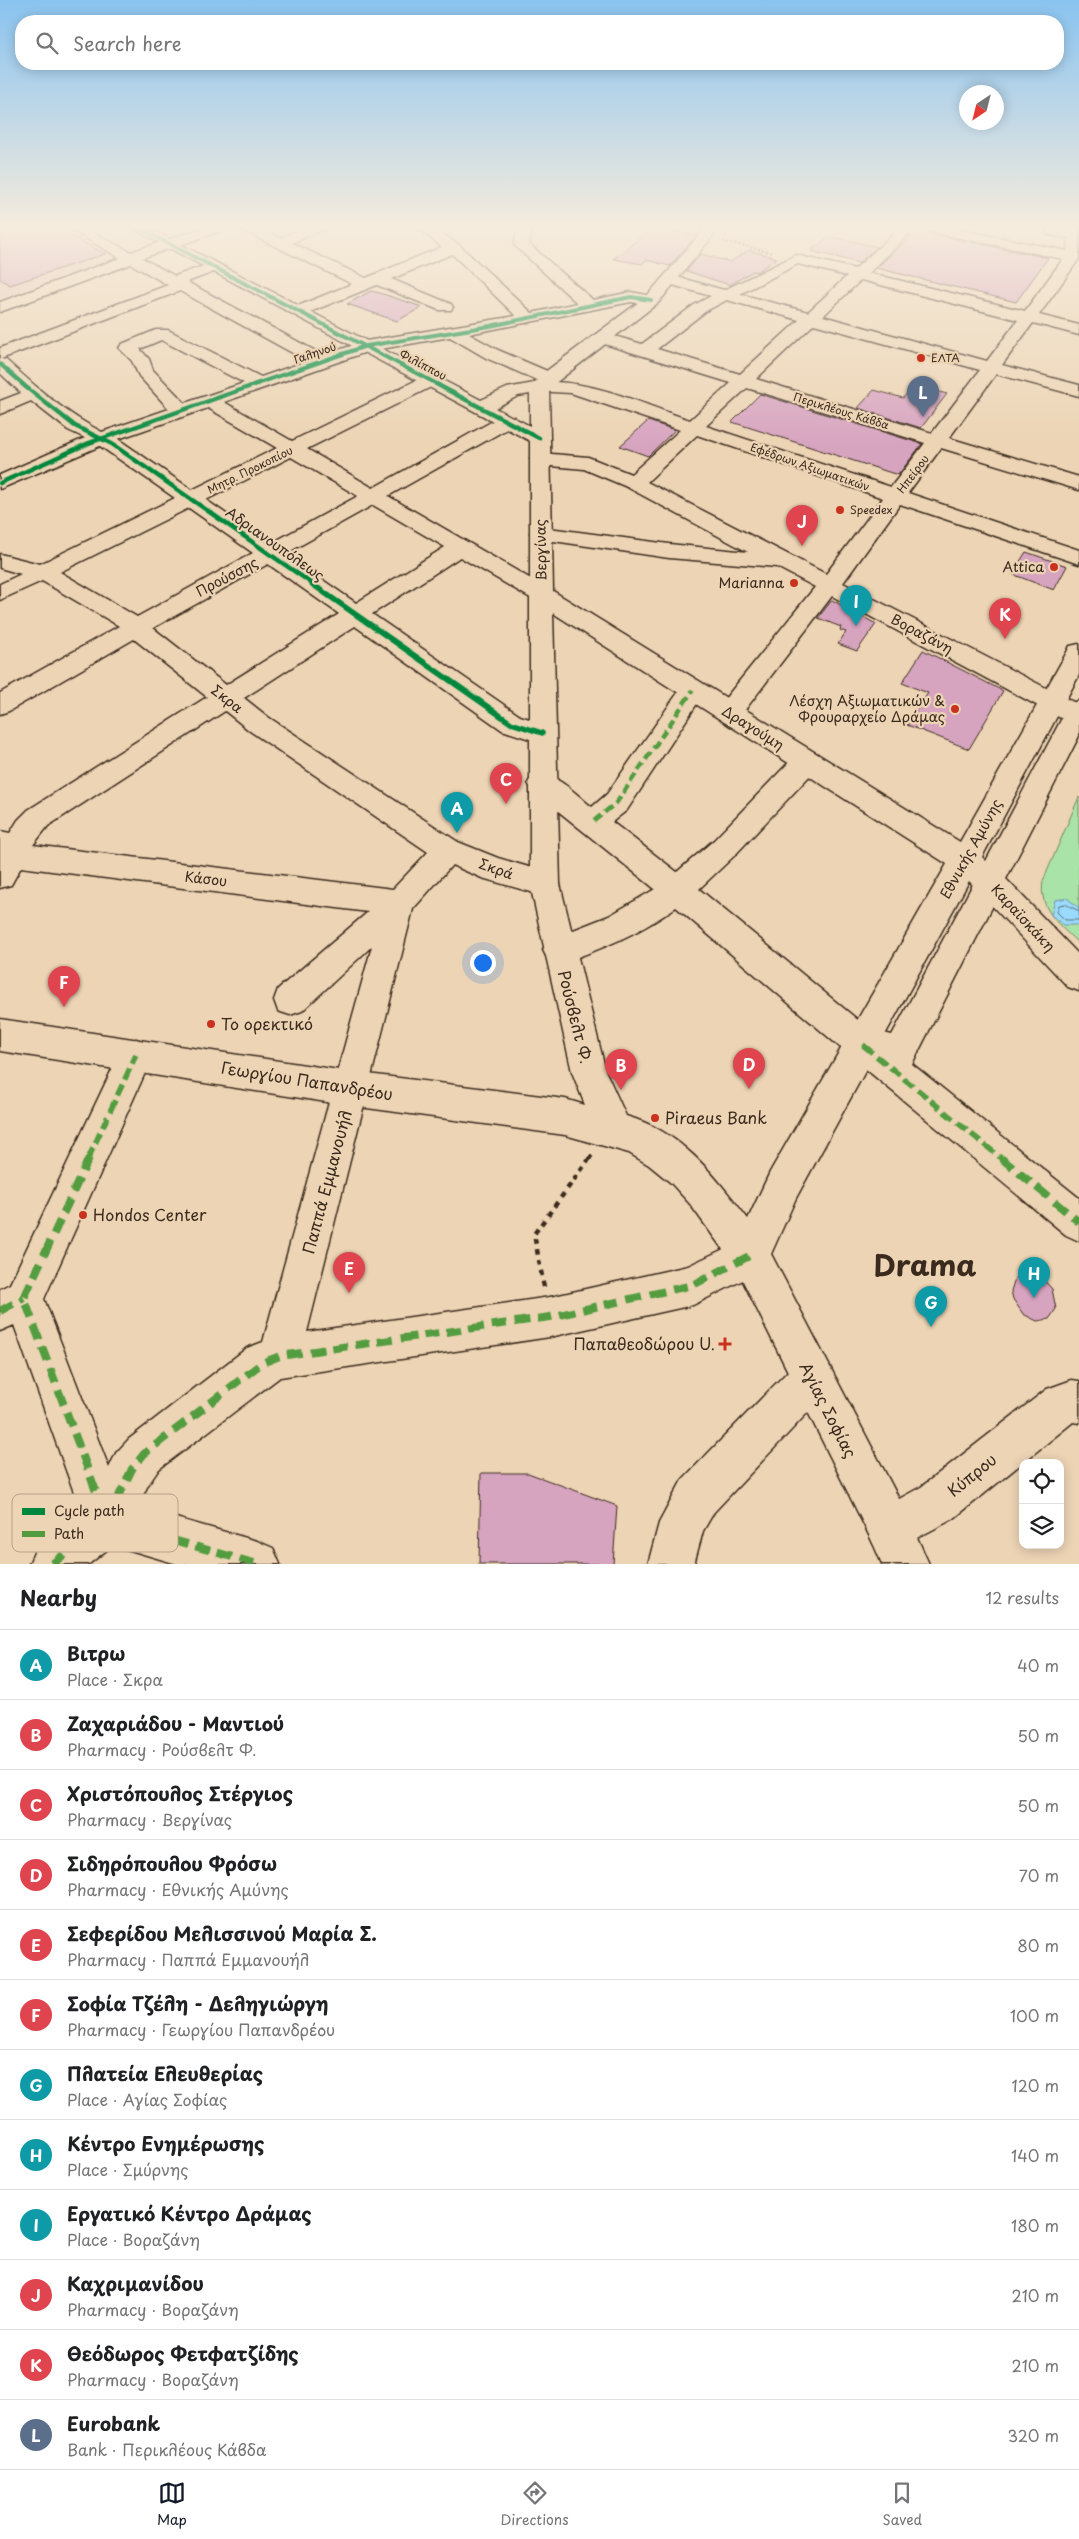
<!DOCTYPE html>
<meta charset="utf-8">
<style>
:root{--surface:#fff;--page:#f6f6f6;--text:#202124;--muted:#757577;--line:#e0e0e0;--accent:#111827}
body{margin:0;font-family:"Playpen Sans",sans-serif;background:var(--page);color:var(--text)}
.controls{position:absolute;right:15px;bottom:15px;display:grid;overflow:hidden;border-radius:10px;box-shadow:0 2px 12px #0003}
.controls button{width:45px;height:45px;display:grid;place-items:center;padding:0;border:0;border-bottom:1px solid var(--line);background:var(--surface);color:var(--text);font:25px sans-serif}
.compass{position:absolute;left:959px;top:85px;width:45px;height:45px;border-radius:50%;background:var(--surface);box-shadow:0 2px 12px #0003;rotate:215deg}
.you{position:absolute;left:482px;top:962px;width:18px;height:18px;margin:-12px;border:4px solid #fff;border-radius:50%;background:#1a73e8;box-shadow:0 0 0 8px #1a73e833}
.badge{display:grid;place-items:center;width:32px;height:32px;border-radius:50%;background:var(--accent);color:#fff;font-size:16px;font-weight:700}
.pin{position:absolute;translate:-50% -41px;filter:drop-shadow(0 1px 2px #0008)}
.pin::after{content:'';position:absolute;top:26px;width:18px;height:15px;background:inherit;clip-path:polygon(0 0,100% 0,50% 100%)}
.list{margin:0;padding:0;list-style:none}
h2{display:flex;justify-content:space-between;align-items:center;height:65px;margin:0;padding:0 20px;font-size:21px}
h2 small{font-size:16px;font-weight:400;color:var(--muted)}
.list li{display:grid;grid-template-columns:32px 1fr auto;gap:15px;align-items:center;box-sizing:border-box;height:70px;padding:0 20px;border-top:1px solid var(--line)}
.list b{display:block;font-size:19px;white-space:nowrap}
.list p{margin:0;font-size:16px;white-space:nowrap;color:var(--muted)}
.list em{font-size:16px;font-style:normal;color:var(--muted)}
.icon{flex:none;width:28px;height:28px;fill:none;stroke:currentColor;stroke-width:2;stroke-linecap:round;stroke-linejoin:round}
.map{position:relative;flex:none;width:1079px;height:1564px;overflow:hidden}
.search{position:absolute;background:var(--surface);box-shadow:0 2px 12px #0003;left:15px;right:15px;top:15px;height:55px;display:flex;align-items:center;gap:12px;box-sizing:border-box;padding:0 18px;border-radius:20px;color:var(--muted);font-size:19px}
.sheet{height:905px;background:var(--surface)}
nav{display:flex;justify-content:space-around;align-items:center;box-sizing:border-box;height:70px;border-top:1px solid var(--line);background:var(--surface);font-size:14px;color:var(--muted)}
nav a{display:grid;justify-items:center;gap:2px}
nav .on{color:var(--accent)}
.map>svg:first-child{display:block}
.built{fill:#e6c6b8}
.green{fill:#a9e3a8;stroke:#728663}
.water{fill:#9adafc;stroke:#7494a3}
.lines{fill:none;stroke-linecap:round;stroke-linejoin:round}
.shore{stroke:#617077;stroke-width:1}
.building{fill:#d7a4c0;stroke:#3b2a1e}
.minor-casing{stroke:#3b2a1e;stroke-width:3}
.major-casing{stroke:#3b2a1e;stroke-width:3}
.path-far2{stroke:#3b2a1e;stroke-width:2;stroke-dasharray:2 2;stroke-linecap:butt}
.path-far1{stroke:#3b2a1e;stroke-width:4;stroke-dasharray:4.5 4.5;stroke-linecap:butt}
.path{stroke:#3b2a1e;stroke-width:4.5;stroke-dasharray:5.5 5.5;stroke-linecap:butt}
.minor{fill:#ecd4b4;fill-rule:evenodd}
.major{fill:#ecd4b4;fill-rule:evenodd}
.quiet-far2{stroke:#529c3f;stroke-width:4.5;stroke-dasharray:9 4.5;stroke-linecap:butt}
.quiet-far1{stroke:#529c3f;stroke-width:5.5;stroke-dasharray:12 5.5;stroke-linecap:butt}
.quiet{stroke:#529c3f;stroke-width:8;stroke-dasharray:15 8;stroke-linecap:butt}
.cycleway-far2-casing{stroke:#ecd4b4;stroke-width:5.5}
.cycleway-far1-casing{stroke:#ecd4b4;stroke-width:7}
.cycleway-casing{stroke:#ecd4b4;stroke-width:9}
.cycleway-far2{stroke:#00873e;stroke-width:4}
.cycleway-far1{stroke:#00873e;stroke-width:4.5}
.cycleway{stroke:#00873e;stroke-width:5.5}
.poi-dot{fill:#c8321e;stroke:#ecd4b4;stroke-width:2}
.labels{text-anchor:middle;stroke-width:4.5;stroke-linejoin:round;paint-order:stroke}
.far-street-label{font-size:11px;fill:#3b2a1e;stroke:#ecd4b4}
.far-poi-label{font-size:11px;fill:#3b2a1e;stroke:#ecd4b4;text-anchor:start}
.street-label{font-size:14px;fill:#3b2a1e;stroke:#ecd4b4}
.poi-label{font-size:14px;fill:#3b2a1e;stroke:#ecd4b4;text-anchor:end}
.near-street-label{font-size:16px;fill:#3b2a1e;stroke:#ecd4b4}
.near-poi-label{font-size:16px;fill:#3b2a1e;stroke:#ecd4b4;text-anchor:start}
.near-town-label{font-size:29px;font-weight:bold;fill:#3b2a1e;stroke:#ecd4b4}
.key{fill:#ecd4b4;stroke:#b7a187;stroke-width:1}
.key-label{font-size:14px;fill:#3b2a1e}
</style>
<div class="map">
<svg width="1079" height="1564" viewBox="0 0 1079 1564">
<rect width="100%" height="100%" fill="#ecd4b4"/>
<filter id="ink" filterUnits="userSpaceOnUse"><feTurbulence type="fractalNoise" baseFrequency=".02" numOctaves="2"/><feDisplacementMap in="SourceGraphic" scale="10" xChannelSelector="R" yChannelSelector="G"/><feConvolveMatrix kernelMatrix="1 2 1 2 8 2 1 2 1" color-interpolation-filters="sRGB"/></filter>
<g filter="url(#ink)">
<!-- built -->
<polygon class="built" points="0,227 65,227 120,257 0,298"/>
<!-- green -->
<path class="green" d="M1079 797V944C1061 926 1038 910 1043 881Z"/>
<!-- water -->
<polygon class="water" points="1067,898 1079,908 1079,925 1063,925 1051,915 1055,900"/>
<g class="lines">
<!-- shore -->
<polyline class="shore" points="1079,911 1065,904 1059,905 1057,912 1065,920 1079,920"/>
</g>
<!-- building -->
<g class="building">
<polygon points="0,227 55,227 105,254 10,285 0,279"/>
<polygon points="654,227 696,236 670,266 646,260 642,264 613,259"/>
<polygon points="920,229 927,233 1048,258 1016,302 876,268"/>
<polygon points="828,237 848,240 877,247 859,263 811,251"/>
<polygon points="749,250 777,258 757,272 753,271 730,285 686,271 701,254 730,262"/>
<polygon points="371,291 380,293 422,307 397,321 347,304"/>
<polygon points="914,385 947,394 921,428 858,408 874,390 903,398"/>
<polygon points="760,394 922,444 898,475 732,422"/>
<polygon points="648,421 675,430 648,456 620,446"/>
<polygon points="1026,552 1067,566 1054,590 1012,574"/>
<polygon points="832,600 876,624 857,651 838,644 846,632 840,630 841,627 818,618"/>
<polygon points="923,650 1003,691 969,749 907,725 928,693 902,683"/>
<polygon points="1026,1273 1041,1277 1052,1289 1056,1309 1049,1319 1037,1321 1023,1314 1013,1299 1011,1291 1015,1278"/>
<polygon points="481,1473 528,1473 617,1506 613,1564 479,1564"/>
</g>
<g class="lines">
<!-- minor casing -->
<g class="minor-casing">
<g id="minor">
<path d="M66 227H83L131 252 206 227H226L224 230 142 258 175 276 209 264H219L222 267 219 270 187 282 323 355 366 341 516 316 452 254 391 279 451 304 453 307 451 310H439L377 285 305 314H293L291 311 293 308 352 284 242 230 240 227H258L280 238 305 227H324L322 230 292 243 366 278 442 247 417 227H433L459 245 532 313 577 303 514 245 518 227H532L529 244 593 300 631 292 657 297 659 300 651 305 631 302 469 334 498 350 554 374 557 378 553 382C600 383 647 406 690 420L731 383 598 342 596 338 598 334 604 333 642 344 694 305 711 296 665 283 662 280 665 277 670 275 724 290 796 255 855 269 901 227H916L869 273 1025 311 1063 259 927 231 920 227H947L1067 251 1069 238 1048 235 1046 232 1053 228 1068 230V227H1079V259L1039 315 1079 325V335L1033 323 1002 365 1079 385V396L996 374 949 438 1079 477V490L941 448 908 493 1079 550V564L900 504 843 583 1079 705V724L1068 722 832 596 738 719 729 721 720 719 716 712 720 705 815 587 777 567 669 558 533 538 530 533 533 528 541 527 669 544 748 552 627 487 584 469 540 465 533 463 530 459 533 455 540 453 588 457 631 474 680 430 571 393 534 391 531 387 534 383 541 382 486 358 450 337 369 351 224 402 292 441 425 376H437L440 380 437 384 307 449 373 488 500 417H514L516 421 514 425 388 496 550 590 554 595 550 600 542 602 534 600 460 557 372 614 520 716 551 726 555 733 551 740 542 743 502 730 355 626 244 698 268 717 458 842 498 858 556 875 560 884 556 893 545 896 482 878 452 865 413 909 307 1332 550 1297 688 1266 751 1236 765 1241 770 1255 765 1269 693 1305 550 1337 280 1377 159 1469 148 1485 137 1507 257 1541 273 1548 280 1564H177L113 1545 89 1564H29L36 1548 81 1512 14 1325 0 1331V1289L10 1284 124 1044 136 1039 148 1044 153 1055 44 1299 109 1468 116 1453 129 1439 247 1348 263 1342 372 946 302 1011 290 1015 278 1011 274 1000 278 989 368 912 21 867 11 885 0 888V831L10 833 18 820 28 810 207 697 134 639 9 711 0 714V693L119 626 42 581 0 600V584L21 574 0 568V554L40 564 175 498 100 446 0 489V475L85 438 68 430 31 401 0 414V401L21 393 0 373V348L168 285 131 264 0 312V302L120 258ZM798 264 847 276 808 312 740 294ZM861 280 1018 320 987 361 823 316ZM180 291 307 361 261 377 168 330H156L122 344 119 348 132 361 139 376 169 409 102 432C66 414 36 387 6 360L1 359ZM727 300 799 320 740 374 657 349 706 311ZM814 324 980 370 932 433 756 379ZM161 340 244 383 185 403 153 370 149 359 140 349ZM747 388 925 443 891 487 706 426ZM208 408 277 448 192 490 118 439ZM697 435 883 498 826 574 647 482ZM291 457 358 496 270 544 206 500ZM373 505 445 547 356 603 285 554ZM189 508 253 553 137 617 60 572ZM268 564 339 614 226 685 153 628ZM225 711 250 731 428 852 393 889 33 845 48 826Z"/>
<path d="M693 681 702 684 706 690 627 810 612 822 677 872 714 840 797 754 807 751 817 754 820 761 817 768 734 856 699 889 870 1030 892 1035 979 873 990 870 1001 873 1005 882 912 1064 1079 1198V1241L1066 1235 867 1070 676 907C641 933 601 949 559 964L548 960 543 950 548 940 609 916 655 889 532 790 528 783 532 776C554 769 575 794 592 807L607 794 684 684Z"/>
<polygon points="811,1357 826,1363 832,1378 826,1393 714,1512 703,1531 694,1564 648,1564 659,1523 682,1480 796,1363"/>
<polygon points="890,1506 906,1513 929,1564 882,1564 867,1529 874,1513"/>
</g>
</g>
<!-- major casing -->
<g class="major-casing">
<path id="major" d="M130 227H147L481 400 507 388 534 383 545 372 647 296 706 227H720L659 302 549 388 553 591 960 842 1067 652 1070 646 1079 644V675L982 857 986 861 1070 703 1079 701V736L1006 879 1079 955V991L1068 987 969 881 796 1198 771 1254 899 1499 921 1487 1047 1389 1072 1380 1079 1381V1423L1073 1422 953 1519 890 1552 874 1545 737 1269 690 1204 671 1183 649 1165 629 1153 565 1135 352 1106 0 1051V1019L352 1072 565 1099 585 1105 572 1072 530 884V441ZM530 394V426L495 408 518 396ZM553 613 947 864 770 1172 748 1219C714 1175 681 1131 626 1116L606 1072 560 884Z"/>
</g>
<!-- path-far2 -->
<polyline class="path-far2" points="723,241 773,253"/>
<!-- path-far1 -->
<polyline class="path-far1" points="589,1159 593,1154"/>
<!-- path -->
<polyline class="path" points="544,1287 534,1234 590,1158"/>
<!-- minor -->
<use href="#minor" class="minor"/>
<!-- major -->
<use href="#major" class="major"/>
<!-- quiet-far2 -->
<polyline class="quiet-far2" points="594,821 617,802 693,690"/>
<!-- quiet-far1 -->
<g class="quiet-far1">
<polyline points="863,1045 1002,1159"/>
<polyline points="88,1159 136,1055"/>
</g>
<!-- quiet -->
<g class="quiet">
<polyline points="89,1158 24,1298 107,1521"/>
<polyline points="1001,1158 1079,1222"/>
<polyline points="0,1311 24,1298"/>
<polyline points="107,1521 257,1564"/>
<polyline points="52,1564 107,1521 132,1469 144,1454 262,1363 280,1356 550,1317 693,1285 751,1255"/>
</g>
<!-- cycleway-far2 casing -->
<g class="cycleway-far2-casing">
<g id="cycleway-far2">
<polyline points="137,227 439,385"/>
<polyline points="0,364 24,385"/>
<polyline points="253,385 366,346 490,326 631,297 651,300"/>
</g>
</g>
<!-- cycleway-far1 casing -->
<g class="cycleway-far1-casing">
<g id="cycleway-far1">
<polyline points="22,384 75,426 112,444 314,585"/>
<polyline points="436,384 539,438"/>
<polyline points="0,483 89,443 257,384"/>
</g>
</g>
<!-- cycleway casing -->
<g class="cycleway-casing">
<polyline id="cycleway" points="312,584 511,723 542,733"/>
</g>
<!-- cycleway-far2 -->
<use href="#cycleway-far2" class="cycleway-far2"/>
<!-- cycleway-far1 -->
<use href="#cycleway-far1" class="cycleway-far1"/>
<!-- cycleway -->
<use href="#cycleway" class="cycleway"/>
</g>
</g>
<!-- sky -->
<linearGradient id="sky" x2="0" y2="1"><stop stop-color="#89c3f0"/><stop offset="0.51" stop-color="#f6ecdd"/><stop offset="1" stop-color="#f6ecdd" stop-opacity="0"/></linearGradient>
<rect width="1079" height="446" fill="url(#sky)"/>
<!-- markers -->
<g class="poi-dot">
<circle cx="921" cy="358" r="5"/>
<circle cx="840" cy="510" r="5"/>
<circle cx="1054" cy="567" r="5"/>
<circle cx="794" cy="583" r="5"/>
<circle cx="955" cy="709" r="5"/>
<circle cx="211" cy="1024" r="5"/>
<circle cx="655" cy="1118" r="5"/>
<circle cx="83" cy="1215" r="5"/>
<path d="M722.5 1336.5h5v5h5v5h-5v5h-5v-5h-5v-5h5z"/>
</g>
<g class="labels">
<!-- far-street labels -->
<g class="far-street-label">
<text transform="translate(315 353) rotate(-19)" y="4">Γαληνού</text>
<text transform="translate(423 365) rotate(28)" y="4">Φιλίππου</text>
<text transform="translate(841 411) rotate(17)" y="4">Περικλέους Κάβδα</text>
<text transform="translate(810 467) rotate(19)" y="4">Εφέδρων Αξιωματικών</text>
<text transform="translate(250 470) rotate(-26)" y="4">Μητρ. Προκοπίου</text>
<text transform="translate(913 474) rotate(-53)" y="4">Ηπείρου</text>
</g>
<!-- far-poi labels -->
<g class="far-poi-label">
<text x="931" y="362">ΕΛΤΑ</text>
<text x="850" y="514">Speedex</text>
</g>
<!-- street labels -->
<g class="street-label">
<text transform="translate(275 544) rotate(35)" y="5">Αδριανουπόλεως</text>
<text transform="translate(541 550) rotate(-91)" y="5">Βεργίνας</text>
<text transform="translate(227 577) rotate(-28)" y="5">Προύσσης</text>
<text transform="translate(922 634) rotate(28)" y="5">Βοραζάνη</text>
<text transform="translate(227 699) rotate(38)" y="5">Σκρα</text>
<text transform="translate(753 728) rotate(32)" y="5">Δραγούμη</text>
<text transform="translate(971 849) rotate(-61)" y="5">Εθνικής Αμύνης</text>
<text transform="translate(496 869) rotate(20)" y="5">Σκρά</text>
<text transform="translate(206 879) rotate(7)" y="5">Κάσου</text>
<text transform="translate(1023 918) rotate(47)" y="5">Καραϊσκάκη</text>
</g>
<!-- poi labels -->
<g class="poi-label">
<text x="1044" y="572">Attica</text>
<text x="784" y="588">Marianna</text>
<text x="945" y="706">Λέσχη Αξιωματικών &amp;<tspan x="945" dy="16">Φρουραρχείο Δράμας</tspan></text>
</g>
<!-- near-street labels -->
<g class="near-street-label">
<text transform="translate(575 1017) rotate(76)" y="6">Ρούσβελτ Φ.</text>
<text transform="translate(307 1081) rotate(9)" y="6">Γεωργίου Παπανδρέου</text>
<text transform="translate(327 1182) rotate(-75)" y="6">Παππά Εμμανουήλ</text>
<text transform="translate(828 1410) rotate(63)" y="6">Αγίας Σοφίας</text>
<text transform="translate(972 1475) rotate(-39)" y="6">Κύπρου</text>
</g>
<!-- near-poi labels -->
<g class="near-poi-label">
<text x="221" y="1030">Το ορεκτικό</text>
<text x="665" y="1124">Piraeus Bank</text>
<text x="93" y="1221">Hondos Center</text>
<text x="715" y="1350" text-anchor="end">Παπαθεοδώρου U.</text>
</g>
<!-- near-town labels -->
<g class="near-town-label">
<text x="925" y="1276">Drama</text>
</g>
</g>
<!-- legend -->
<rect x="12" y="1494" width="166" height="58" rx="8" class="key"/>
<rect x="22" y="1508" width="23" height="7" fill="#00873e"/>
<rect x="22" y="1531" width="23" height="6" fill="#529c3f"/>
<g class="key-label">
<text x="54" y="1516">Cycle path</text>
<text x="54" y="1539">Path</text>
</g>
</svg>
<div class="controls">
<button><svg class="icon" aria-label="locate" viewBox="0 0 24 24"><circle cx="12" cy="12" r="6"/><path d="M12 2v4M12 18v4M2 12h4M18 12h4"/></svg></button>
<button><svg class="icon" aria-label="layers" viewBox="0 0 24 24"><path d="M12 4l9 5-9 5-9-5zM3 14l9 5 9-5"/></svg></button>
</div>
<svg class="compass" viewBox="-18 -18 36 36"><path d="M0-13l5 13h-10z" fill="#e53935"/><path d="M0 13l5-13h-10z" fill="#757577"/></svg>
<div class="you"></div>
<div class="pin badge" style="left:457px;top:833px;background:#0f9aa8">A</div>
<div class="pin badge" style="left:621px;top:1090px;background:#e0444e">B</div>
<div class="pin badge" style="left:506px;top:804px;background:#e0444e">C</div>
<div class="pin badge" style="left:749px;top:1089px;background:#e0444e">D</div>
<div class="pin badge" style="left:349px;top:1293px;background:#e0444e">E</div>
<div class="pin badge" style="left:64px;top:1007px;background:#e0444e">F</div>
<div class="pin badge" style="left:931px;top:1327px;background:#0f9aa8">G</div>
<div class="pin badge" style="left:1034px;top:1298px;background:#0f9aa8">H</div>
<div class="pin badge" style="left:856px;top:626px;background:#0f9aa8">I</div>
<div class="pin badge" style="left:802px;top:546px;background:#e0444e">J</div>
<div class="pin badge" style="left:1005px;top:639px;background:#e0444e">K</div>
<div class="pin badge" style="left:923px;top:417px;background:#5c6f8a">L</div>
<div class="search"><svg class="icon" aria-label="search" viewBox="0 0 24 24"><circle cx="10" cy="10" r="6"/><path d="M15 15l6 6"/></svg>Search here</div>
</div>
<section class="sheet">
<h2>Nearby<small>12 results</small></h2>
<ul class="list">
<li><span class="badge" style="background:#0f9aa8">A</span><div><b>Βιτρω</b><p>Place · Σκρα</p></div><em>40 m</em></li>
<li><span class="badge" style="background:#e0444e">B</span><div><b>Ζαχαριάδου - Μαντιού</b><p>Pharmacy · Ρούσβελτ Φ.</p></div><em>50 m</em></li>
<li><span class="badge" style="background:#e0444e">C</span><div><b>Χριστόπουλος Στέργιος</b><p>Pharmacy · Βεργίνας</p></div><em>50 m</em></li>
<li><span class="badge" style="background:#e0444e">D</span><div><b>Σιδηρόπουλου Φρόσω</b><p>Pharmacy · Εθνικής Αμύνης</p></div><em>70 m</em></li>
<li><span class="badge" style="background:#e0444e">E</span><div><b>Σεφερίδου Μελισσινού Μαρία Σ.</b><p>Pharmacy · Παππά Εμμανουήλ</p></div><em>80 m</em></li>
<li><span class="badge" style="background:#e0444e">F</span><div><b>Σοφία Τζέλη - Δεληγιώργη</b><p>Pharmacy · Γεωργίου Παπανδρέου</p></div><em>100 m</em></li>
<li><span class="badge" style="background:#0f9aa8">G</span><div><b>Πλατεία Ελευθερίας</b><p>Place · Αγίας Σοφίας</p></div><em>120 m</em></li>
<li><span class="badge" style="background:#0f9aa8">H</span><div><b>Κέντρο Ενημέρωσης</b><p>Place · Σμύρνης</p></div><em>140 m</em></li>
<li><span class="badge" style="background:#0f9aa8">I</span><div><b>Εργατικό Κέντρο Δράμας</b><p>Place · Βοραζάνη</p></div><em>180 m</em></li>
<li><span class="badge" style="background:#e0444e">J</span><div><b>Καχριμανίδου</b><p>Pharmacy · Βοραζάνη</p></div><em>210 m</em></li>
<li><span class="badge" style="background:#e0444e">K</span><div><b>Θεόδωρος Φετφατζίδης</b><p>Pharmacy · Βοραζάνη</p></div><em>210 m</em></li>
<li><span class="badge" style="background:#5c6f8a">L</span><div><b>Eurobank</b><p>Bank · Περικλέους Κάβδα</p></div><em>320 m</em></li>
</ul>
</section>
<nav>
<a class="on"><svg class="icon" aria-label="map" viewBox="0 0 24 24"><path d="M3 6l6-2 6 2 6-2v14l-6 2-6-2-6 2zM9 4v14M15 6v14"/></svg>Map</a>
<a><svg class="icon" aria-label="directions" viewBox="0 0 24 24"><path d="M12 3l9 9-9 9-9-9zM9 14v-3h6M13 9l2 2-2 2"/></svg>Directions</a>
<a><svg class="icon" aria-label="saved" viewBox="0 0 24 24"><path d="M7 4h10v16l-5-4-5 4z"/></svg>Saved</a>
</nav>
